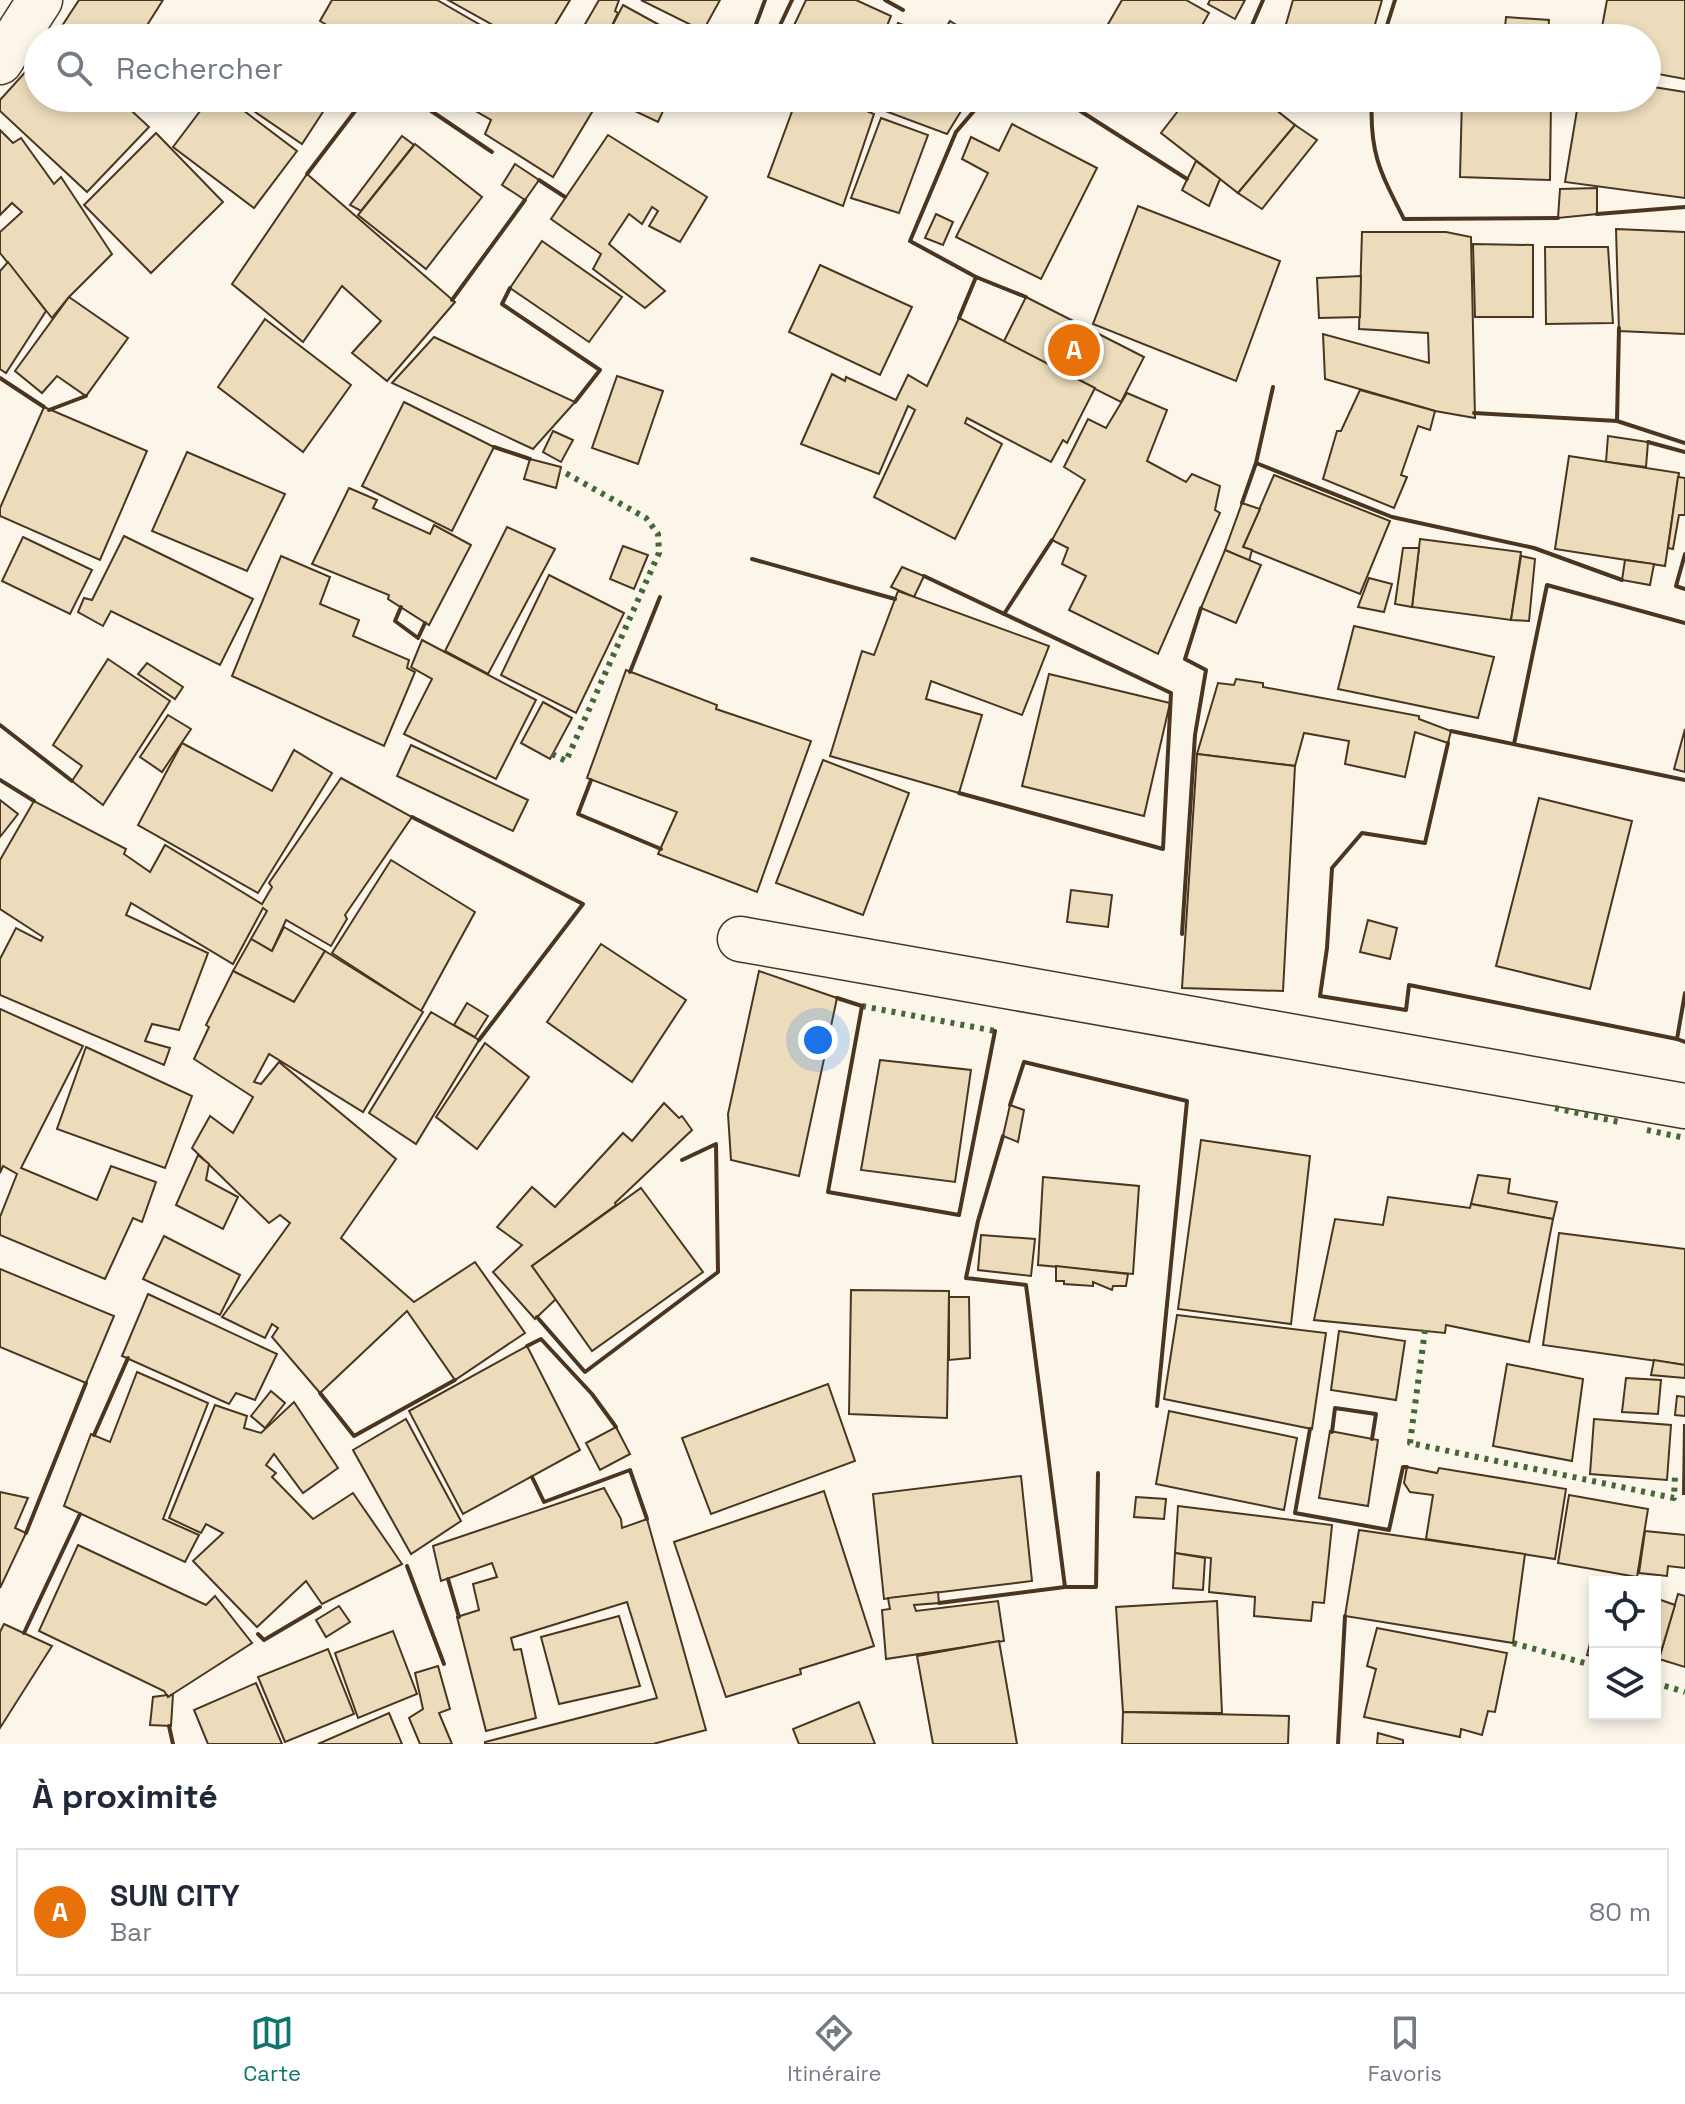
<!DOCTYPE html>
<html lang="fr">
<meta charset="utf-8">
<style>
:root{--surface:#fff;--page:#f2f2f3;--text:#1f2937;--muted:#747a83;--line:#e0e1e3;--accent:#0f766e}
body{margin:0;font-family:"Space Grotesk",sans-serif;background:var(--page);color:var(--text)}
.controls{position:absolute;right:24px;bottom:24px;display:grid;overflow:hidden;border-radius:0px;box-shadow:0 4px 12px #0003}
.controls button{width:72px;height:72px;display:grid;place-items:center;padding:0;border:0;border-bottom:2px solid var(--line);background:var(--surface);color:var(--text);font:40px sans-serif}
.you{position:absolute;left:818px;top:1040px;width:28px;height:28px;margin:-20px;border:6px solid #fff;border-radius:50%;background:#1a73e8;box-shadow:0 0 0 12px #1a73e833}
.badge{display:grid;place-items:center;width:52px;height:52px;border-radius:50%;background:var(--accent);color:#fff;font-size:26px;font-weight:700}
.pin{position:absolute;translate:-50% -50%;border:4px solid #fff;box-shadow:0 2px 8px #0006}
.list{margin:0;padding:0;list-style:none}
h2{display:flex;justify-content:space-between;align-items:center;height:104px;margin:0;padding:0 32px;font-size:34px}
h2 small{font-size:26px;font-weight:400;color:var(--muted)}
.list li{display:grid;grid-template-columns:52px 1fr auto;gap:24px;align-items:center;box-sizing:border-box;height:128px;margin:0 16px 16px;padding:0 16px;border:2px solid var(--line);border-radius:0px}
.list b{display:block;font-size:30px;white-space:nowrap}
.list p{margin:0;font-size:26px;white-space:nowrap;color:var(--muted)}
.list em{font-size:26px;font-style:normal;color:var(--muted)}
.icon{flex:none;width:44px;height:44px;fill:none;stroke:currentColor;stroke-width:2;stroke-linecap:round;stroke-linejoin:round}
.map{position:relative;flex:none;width:1685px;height:1744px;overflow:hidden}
.search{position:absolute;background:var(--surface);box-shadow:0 4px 12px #0003;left:24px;right:24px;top:24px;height:88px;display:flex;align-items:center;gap:20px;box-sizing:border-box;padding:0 28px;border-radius:44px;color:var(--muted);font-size:30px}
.sheet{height:248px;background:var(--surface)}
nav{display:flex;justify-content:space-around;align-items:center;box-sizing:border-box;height:112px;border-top:2px solid var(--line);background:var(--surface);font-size:22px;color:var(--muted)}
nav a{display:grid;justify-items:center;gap:4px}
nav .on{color:var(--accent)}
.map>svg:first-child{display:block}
.building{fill:#ecdcbc;stroke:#4a3520;stroke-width:2}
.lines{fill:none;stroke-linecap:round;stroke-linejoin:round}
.minor-casing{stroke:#4a3520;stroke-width:47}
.minor{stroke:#fbf6e9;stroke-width:44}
.hedge{stroke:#436837;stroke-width:6;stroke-dasharray:4 6;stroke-linecap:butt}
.wall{stroke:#4a3520;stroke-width:4}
</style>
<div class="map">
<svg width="1685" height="1744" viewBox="0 0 1685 1744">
<rect width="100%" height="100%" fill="#fbf6e9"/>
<!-- building -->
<g class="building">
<polygon points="79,0 163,0 139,38 60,38 56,35"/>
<polygon points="332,0 437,0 503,38 349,38 320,21"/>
<polygon points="448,0 570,0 547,38 516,38"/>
<polygon points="599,0 619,0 615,11 618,13 606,38 577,38"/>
<polygon points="641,0 720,0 703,31"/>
<polygon points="806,0 856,0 891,16 882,38 788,38"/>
<polygon points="1122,0 1186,0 1209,13 1195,38 1100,38"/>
<polygon points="1210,0 1245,0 1235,19 1208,4"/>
<polygon points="1293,0 1382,0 1371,38 1282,38"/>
<polygon points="1607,0 1685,0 1685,79 1647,72 1647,38 1600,38"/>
<polygon points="623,5 683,38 606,38"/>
<polygon points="1506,17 1549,20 1548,38 1504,38"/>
<polygon points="950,21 978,38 891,38 898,23 940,38"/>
<polygon points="38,58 38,98 118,98 149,127 87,192 0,111 0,100"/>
<polygon points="1647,86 1685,92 1685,198 1565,182 1579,98 1647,98"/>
<polygon points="210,98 227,98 297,151 254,208 173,147"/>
<polygon points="246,98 332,98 302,144 242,103"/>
<polygon points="453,98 579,98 595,107 553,177 485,134 491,120"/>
<polygon points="621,98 669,98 658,122 622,105 624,100"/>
<polygon points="693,98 726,98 720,110"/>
<polygon points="797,98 855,98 852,105 874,114 843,206 768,177"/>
<polygon points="863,98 969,98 947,134 861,102"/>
<polygon points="1188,98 1261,98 1295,125 1238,193 1161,133"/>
<polygon points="1462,98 1551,98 1550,180 1460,177"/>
<polygon points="881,118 928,135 899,213 851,198"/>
<polygon points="1012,124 1097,168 1041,279 956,237 988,173 962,159 971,137 999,151"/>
<polygon points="1295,125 1317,140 1262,209 1238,193"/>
<polygon points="0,130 13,143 21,138 54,184 61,177 112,254 69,297 52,318 0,253 0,232 22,212 12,203 0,215"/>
<polygon points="156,133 223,202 151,273 84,205"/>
<polygon points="608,135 707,197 680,242 649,226 658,211 652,207 642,224 629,214 609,244 665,291 645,308 593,269 601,254 551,219"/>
<polygon points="402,136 414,145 361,211 350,205"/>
<polygon points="415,144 482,197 426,269 358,215"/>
<polygon points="1196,161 1220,179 1209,206 1182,190"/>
<polygon points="515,164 539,180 525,200 502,185"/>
<polygon points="307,174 455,302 387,381 352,353 381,321 342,286 303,342 232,284"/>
<polygon points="1597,188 1597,214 1558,218 1560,189"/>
<polygon points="1138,206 1280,261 1236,381 1093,324"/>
<polygon points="936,214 953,222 943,245 925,238"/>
<polygon points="1616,229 1685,232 1685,334 1619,331"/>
<polygon points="1362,232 1446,232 1471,237 1475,418 1435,411 1325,379 1323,334 1429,363 1428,333 1359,329"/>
<polygon points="542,241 622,297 589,342 510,288"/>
<polygon points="1473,244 1533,245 1533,317 1475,317"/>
<polygon points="1545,247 1608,247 1613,323 1546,324"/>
<polygon points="8,262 46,311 6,373 0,369 0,271"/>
<polygon points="820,265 912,307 880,375 789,332"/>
<polygon points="1361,276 1360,317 1319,318 1317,278"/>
<polygon points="69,297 128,338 86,396 57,376 42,393 15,371"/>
<polygon points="1026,297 1144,357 1121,402 1003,343"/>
<polygon points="959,318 1095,388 1067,443 1063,440 1051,462 967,418 965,423 1002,444 955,539 874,497 915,410 908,406 879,474 801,444 832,374 845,381 846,377 896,400 908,375 927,386"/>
<polygon points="265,319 351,385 303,452 218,387"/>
<polygon points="434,337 575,402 533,449 392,383"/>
<polygon points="617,376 663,391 638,464 592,448"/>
<polygon points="1360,390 1435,411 1430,430 1418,426 1401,475 1407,477 1394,508 1323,479 1337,431 1341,431"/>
<polygon points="1127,393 1167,410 1147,461 1186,482 1192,474 1220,486 1215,510 1220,513 1158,654 1069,610 1086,576 1062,564 1068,548 1052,540 1085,480 1064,467 1088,419 1106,428"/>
<polygon points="404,402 494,447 452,531 362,486"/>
<polygon points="44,407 147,451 100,560 0,516 0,508"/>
<polygon points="553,431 573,440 561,462 543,452"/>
<polygon points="1608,436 1648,442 1646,467 1606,462"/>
<polygon points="187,452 285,494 247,571 152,531"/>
<polygon points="1569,456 1679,473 1665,566 1555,549"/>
<polygon points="530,459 561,467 556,488 524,479"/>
<polygon points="1274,475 1390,521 1360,594 1243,547"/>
<polygon points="1678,477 1685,478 1685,515 1679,515 1673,549 1668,548"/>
<polygon points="349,488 377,500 373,508 430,534 434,525 471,545 429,625 388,599 389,595 312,564"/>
<polygon points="1242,503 1260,509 1243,547 1252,550 1249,561 1225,550"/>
<polygon points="507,527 555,549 488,674 445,651"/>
<polygon points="124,536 253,599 220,665 111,611 103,626 78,612 84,598 92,600"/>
<polygon points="23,537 92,570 70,614 2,581"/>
<polygon points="1420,539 1521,552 1511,620 1412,607"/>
<polygon points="623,546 648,555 634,589 610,579"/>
<polygon points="1403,548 1419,548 1412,607 1395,604"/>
<polygon points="1225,550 1261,565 1236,623 1201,608"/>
<polygon points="281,556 330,577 320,604 359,620 353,636 409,660 407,668 415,672 384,746 232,676"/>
<polygon points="1521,556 1535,559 1529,621 1511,620"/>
<polygon points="1625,560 1654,564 1650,585 1622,580"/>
<polygon points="902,567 924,576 914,597 891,587"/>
<polygon points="549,575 624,613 576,713 501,675"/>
<polygon points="1369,578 1392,584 1384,612 1358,607"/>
<polygon points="898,591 1049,646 1022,715 931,681 926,699 982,715 959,793 830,756 862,651 874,655"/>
<polygon points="1354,626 1494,657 1478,718 1338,689"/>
<polygon points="422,640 536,700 496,779 404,734 432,679 411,667"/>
<polygon points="108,659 170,701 103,805 72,781 82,766 53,745"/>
<polygon points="147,663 183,687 175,699 138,674"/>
<polygon points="626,670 717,705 716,709 811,741 757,892 658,854 677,812 587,778"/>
<polygon points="1049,674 1170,703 1144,816 1022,786"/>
<polygon points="1236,679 1263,683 1263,687 1419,716 1419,719 1451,731 1448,743 1415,732 1405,777 1345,764 1349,741 1304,733 1295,766 1197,754 1218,683 1234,685"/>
<polygon points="543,702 572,718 550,759 521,743"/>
<polygon points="168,715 191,729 162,772 140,757"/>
<polygon points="1685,729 1685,772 1674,769"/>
<polygon points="182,743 272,791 294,750 332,773 258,893 138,825"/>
<polygon points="411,745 528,800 513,831 397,776"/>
<polygon points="1197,754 1295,766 1283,991 1182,988"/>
<polygon points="823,760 909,793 863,915 776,883"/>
<polygon points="341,778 412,817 345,915 347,919 331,946 286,920 272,951 251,939 267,911 263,908 233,964 131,903 126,915 208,953 179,1030 152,1024 145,1041 170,1048 164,1065 0,995 0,959 16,928 41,941 43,937 0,909 0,860 34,801 126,849 124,854 150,872 165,845 262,904 272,887 269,883"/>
<polygon points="1539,798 1632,821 1590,989 1496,966"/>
<polygon points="0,800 18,814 0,837"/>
<polygon points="391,860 475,912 421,1011 332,953"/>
<polygon points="1071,890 1112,895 1108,927 1067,922"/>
<polygon points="1368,920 1397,928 1390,959 1360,952"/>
<polygon points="284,927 325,951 294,1002 233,971 251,939 272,951"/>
<polygon points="601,944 686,1000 632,1082 547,1022"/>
<polygon points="325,951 423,1012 363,1112 269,1054 254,1082 261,1084 279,1062 396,1159 341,1238 414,1302 475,1262 525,1333 455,1380 407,1311 320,1393 272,1337 278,1328 272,1324 265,1338 222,1317 290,1223 280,1215 269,1223 192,1148 210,1116 233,1133 253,1097 194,1059 209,1027 206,1025 233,971 294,1002"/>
<polygon points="759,971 837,998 799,1176 731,1160 728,1114"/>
<polygon points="467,1003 488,1016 475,1037 454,1025"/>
<polygon points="0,1009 83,1046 21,1168 97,1200 111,1166 156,1182 142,1222 133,1218 105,1279 0,1235 0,1217 17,1174 3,1166 0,1173"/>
<polygon points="431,1012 479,1040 416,1144 369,1113"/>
<polygon points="485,1043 529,1077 477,1149 436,1117"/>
<polygon points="86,1047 192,1096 165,1168 57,1129"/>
<polygon points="880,1060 971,1070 955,1182 861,1170"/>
<polygon points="664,1103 679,1118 682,1116 692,1130 615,1203 616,1205 532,1266 557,1298 535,1319 493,1272 522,1245 497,1227 532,1187 555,1207 623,1133 632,1141"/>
<polygon points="1010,1105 1024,1110 1018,1142 1003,1136"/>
<polygon points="1201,1140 1310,1156 1291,1324 1178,1309"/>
<polygon points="198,1155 209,1164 206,1180 238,1197 223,1229 176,1205"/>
<polygon points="1478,1175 1510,1179 1508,1193 1557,1202 1553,1219 1471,1204"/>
<polygon points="1043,1177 1139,1186 1133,1274 1038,1265"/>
<polygon points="641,1188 703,1272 592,1351 532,1266"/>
<polygon points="1388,1197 1470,1208 1471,1204 1553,1219 1529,1342 1446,1325 1445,1333 1314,1320 1335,1219 1383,1225"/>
<polygon points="1559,1233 1685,1249 1685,1365 1543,1345"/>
<polygon points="981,1235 1035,1239 1031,1276 978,1270"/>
<polygon points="164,1236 240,1275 220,1315 143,1279"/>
<polygon points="1056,1266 1128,1274 1126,1286 1113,1286 1112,1290 1093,1282 1093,1286 1064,1284 1064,1281 1056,1281"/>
<polygon points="0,1269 114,1316 86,1383 0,1347"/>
<polygon points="851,1290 949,1291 947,1418 849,1414"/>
<polygon points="148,1294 277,1354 255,1400 236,1393 229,1404 122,1356"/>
<polygon points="949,1297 969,1297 970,1358 949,1360"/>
<polygon points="1177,1315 1326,1333 1312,1429 1164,1399"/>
<polygon points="1339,1331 1405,1341 1396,1400 1331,1390"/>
<polygon points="527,1346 580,1450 463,1514 409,1411"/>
<polygon points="1654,1360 1685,1365 1685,1378 1651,1375"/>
<polygon points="1507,1364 1583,1379 1572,1461 1493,1446"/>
<polygon points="137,1372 208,1403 163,1519 199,1535 185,1562 64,1506 91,1434 110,1442"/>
<polygon points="1626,1378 1661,1380 1658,1414 1622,1412"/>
<polygon points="828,1384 855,1461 711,1514 682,1438"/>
<polygon points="271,1391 285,1403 265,1428 251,1416"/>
<polygon points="1677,1396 1685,1397 1685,1416 1675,1415"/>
<polygon points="294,1402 338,1468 303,1493 274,1454 266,1465 276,1473 272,1477 313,1519 353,1493 402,1564 322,1604 306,1581 257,1627 193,1561 223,1533 206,1524 201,1533 169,1518 215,1405 247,1416 244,1428 261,1433"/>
<polygon points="1169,1411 1297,1438 1284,1510 1156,1484"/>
<polygon points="406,1419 461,1521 411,1554 353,1450"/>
<polygon points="1594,1419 1671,1425 1667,1480 1590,1474"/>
<polygon points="1684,1425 1685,1425 1685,1494 1683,1494"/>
<polygon points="616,1427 630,1454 600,1470 586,1443"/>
<polygon points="1330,1431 1378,1440 1368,1506 1319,1498"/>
<polygon points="1407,1467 1437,1473 1439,1468 1566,1489 1555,1559 1426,1539 1433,1495 1410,1492 1404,1483"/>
<polygon points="1021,1476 1032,1581 884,1599 873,1494"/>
<polygon points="604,1488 621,1519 622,1528 647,1519 706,1730 653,1744 485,1744 485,1742 657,1698 627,1602 511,1638 514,1650 521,1649 536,1718 486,1731 457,1617 479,1610 473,1584 497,1577 492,1563 441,1581 433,1546"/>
<polygon points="824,1491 874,1646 800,1669 801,1674 726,1697 674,1542"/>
<polygon points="0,1492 28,1498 15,1528 26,1533 0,1588"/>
<polygon points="1569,1495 1648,1509 1637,1577 1558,1563"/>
<polygon points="1136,1497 1166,1499 1164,1519 1134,1517"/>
<polygon points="1178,1506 1332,1525 1324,1603 1313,1602 1311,1621 1254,1616 1255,1597 1209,1592 1211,1558 1175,1553"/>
<polygon points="1359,1530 1525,1554 1513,1643 1345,1616"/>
<polygon points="1645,1531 1685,1535 1685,1568 1668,1566 1667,1576 1639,1573"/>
<polygon points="78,1545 206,1605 215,1596 252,1643 168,1697 164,1691 39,1631"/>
<polygon points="1175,1553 1205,1558 1203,1590 1173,1588"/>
<polygon points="938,1592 939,1603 914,1605 916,1611 998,1601 1004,1641 886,1659 882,1610 890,1609 888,1598"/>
<polygon points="1678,1594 1685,1596 1685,1667 1659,1659"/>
<polygon points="1655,1598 1675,1605 1655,1672"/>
<polygon points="1217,1601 1222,1713 1123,1712 1116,1607"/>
<polygon points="339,1606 350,1622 326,1637 316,1620"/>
<polygon points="619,1616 640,1686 559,1704 541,1637"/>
<polygon points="4,1624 52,1646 0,1728 0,1632"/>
<polygon points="1595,1624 1595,1657 1587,1655"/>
<polygon points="1377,1628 1507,1653 1495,1712 1488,1711 1482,1735 1461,1729 1460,1737 1364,1717 1376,1669 1367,1666"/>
<polygon points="393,1631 417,1694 358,1718 335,1653"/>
<polygon points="999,1641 1017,1744 933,1744 917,1656"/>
<polygon points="328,1649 354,1714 285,1742 258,1677"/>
<polygon points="438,1666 450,1709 439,1713 452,1744 420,1744 409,1718 423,1709 415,1673"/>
<polygon points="256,1683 282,1744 208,1744 194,1710"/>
<polygon points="173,1694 171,1726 150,1725 153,1697 167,1695 168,1697"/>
<polygon points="859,1702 875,1744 799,1744 793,1729"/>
<polygon points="1123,1712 1289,1716 1288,1744 1122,1744"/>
<polygon points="389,1713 402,1744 318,1744"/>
<polygon points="1378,1733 1403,1740 1403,1744 1377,1744"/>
</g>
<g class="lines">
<!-- minor casing -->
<g class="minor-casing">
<g id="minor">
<polyline points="0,62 40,0"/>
<polyline points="740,939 1685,1106"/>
</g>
</g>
<!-- minor -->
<use href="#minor" class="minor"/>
<!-- hedge -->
<g class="hedge">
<polyline points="552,754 566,761 659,553 658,534 646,518 560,470"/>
<polyline points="862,1006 995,1031"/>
<polyline points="1555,1108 1623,1123"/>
<polyline points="1647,1130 1685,1138"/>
<polyline points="1425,1330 1410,1443 1674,1498 1675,1475"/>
<polyline points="1513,1643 1595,1666"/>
<polyline points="1655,1683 1685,1692"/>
</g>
<!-- wall -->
<g class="wall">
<polyline points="885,0 903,10"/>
<polyline points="1263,0 1250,30 1265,38"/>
<polyline points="751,38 765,0"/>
<polyline points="774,38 792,0"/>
<polyline points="1383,38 1395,0"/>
<polyline points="412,98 492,152"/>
<polyline points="1060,98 1187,179"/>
<path d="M1372 98C1369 152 1380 172 1404 219L1558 218"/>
<polyline points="307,174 365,98"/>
<polyline points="539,180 565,197"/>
<polyline points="1597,214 1685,207"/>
<polyline points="976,277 910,241 956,132 985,98"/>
<polyline points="510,288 502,304 600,370 575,402"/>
<polyline points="452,300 525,200"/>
<polyline points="959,318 976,277 1026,297"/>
<polyline points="0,378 44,407"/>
<polyline points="49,410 86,396"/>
<polyline points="1474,413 1617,421 1685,443"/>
<polyline points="1617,421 1619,328"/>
<polyline points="1648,442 1685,452"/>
<polyline points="494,447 530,459"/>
<polyline points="1256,463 1273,387"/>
<polyline points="1242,503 1256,463 1392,517 1534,548 1622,580"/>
<polyline points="1685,554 1676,586 1685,589"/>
<polyline points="752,559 895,599"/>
<polyline points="924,576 1171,693 1163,849 959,793"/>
<polyline points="401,607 395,621 418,638 425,623"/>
<polyline points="1004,614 1052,540"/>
<polyline points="630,672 660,597"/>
<polyline points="0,725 72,781"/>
<polyline points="1451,731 1685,780"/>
<polyline points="1448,743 1425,843 1362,833 1332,868 1327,948 1320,996 1406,1010 1409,985 1677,1039"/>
<polyline points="1514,744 1547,585 1685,623"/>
<polyline points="0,780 34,801"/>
<polyline points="591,780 578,814 661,849"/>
<polyline points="412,817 583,904 479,1040"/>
<polyline points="1182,934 1195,735 1206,670 1185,659 1201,608"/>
<polyline points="1685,993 1677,1039 1685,1042"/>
<polyline points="837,998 862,1006 828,1192 959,1215 995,1031"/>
<polyline points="1010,1105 1024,1062 1187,1101 1157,1406"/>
<polyline points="1003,1136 978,1221 966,1278 1026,1285 1065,1587"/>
<polyline points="537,1317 585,1372 718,1272 716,1144 682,1160"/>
<polyline points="527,1346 541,1339 592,1394 616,1427"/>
<polyline points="320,1393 354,1436 455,1380"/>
<polyline points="1310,1429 1295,1513 1389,1530 1403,1467 1407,1467"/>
<polyline points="1332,1432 1335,1408 1376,1414 1372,1439"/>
<polyline points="94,1435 128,1358"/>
<polyline points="532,1477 544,1502 630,1470 647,1519"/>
<polyline points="26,1533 86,1383"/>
<polyline points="407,1566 444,1664"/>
<polyline points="448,1579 459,1617"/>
<polyline points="939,1603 1065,1587 1096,1587 1098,1473"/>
<polyline points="24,1633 80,1514"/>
<polyline points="258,1634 264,1640 320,1607"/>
<polyline points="169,1726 173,1744"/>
<polyline points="1338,1744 1345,1616"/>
</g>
</g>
</svg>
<div class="controls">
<button><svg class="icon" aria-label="locate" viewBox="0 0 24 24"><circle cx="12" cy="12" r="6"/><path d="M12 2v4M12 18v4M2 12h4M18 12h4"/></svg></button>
<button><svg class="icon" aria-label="layers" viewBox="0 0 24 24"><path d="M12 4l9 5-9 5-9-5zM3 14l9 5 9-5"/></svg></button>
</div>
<div class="you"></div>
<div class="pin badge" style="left:1074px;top:350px;background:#e8710a">A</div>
<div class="search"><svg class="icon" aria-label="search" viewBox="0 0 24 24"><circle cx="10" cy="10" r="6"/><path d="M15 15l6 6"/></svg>Rechercher</div>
</div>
<section class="sheet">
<h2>À proximité<small></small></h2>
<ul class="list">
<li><span class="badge" style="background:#e8710a">A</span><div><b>SUN CITY</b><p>Bar</p></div><em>80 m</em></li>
</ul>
</section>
<nav>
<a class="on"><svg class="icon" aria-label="map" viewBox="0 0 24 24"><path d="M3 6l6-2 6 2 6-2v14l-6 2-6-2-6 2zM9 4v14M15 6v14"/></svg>Carte</a>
<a><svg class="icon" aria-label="directions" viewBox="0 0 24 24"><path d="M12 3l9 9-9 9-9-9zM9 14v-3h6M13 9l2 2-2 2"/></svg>Itinéraire</a>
<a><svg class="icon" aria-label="saved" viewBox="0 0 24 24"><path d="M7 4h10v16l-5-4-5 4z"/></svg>Favoris</a>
</nav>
